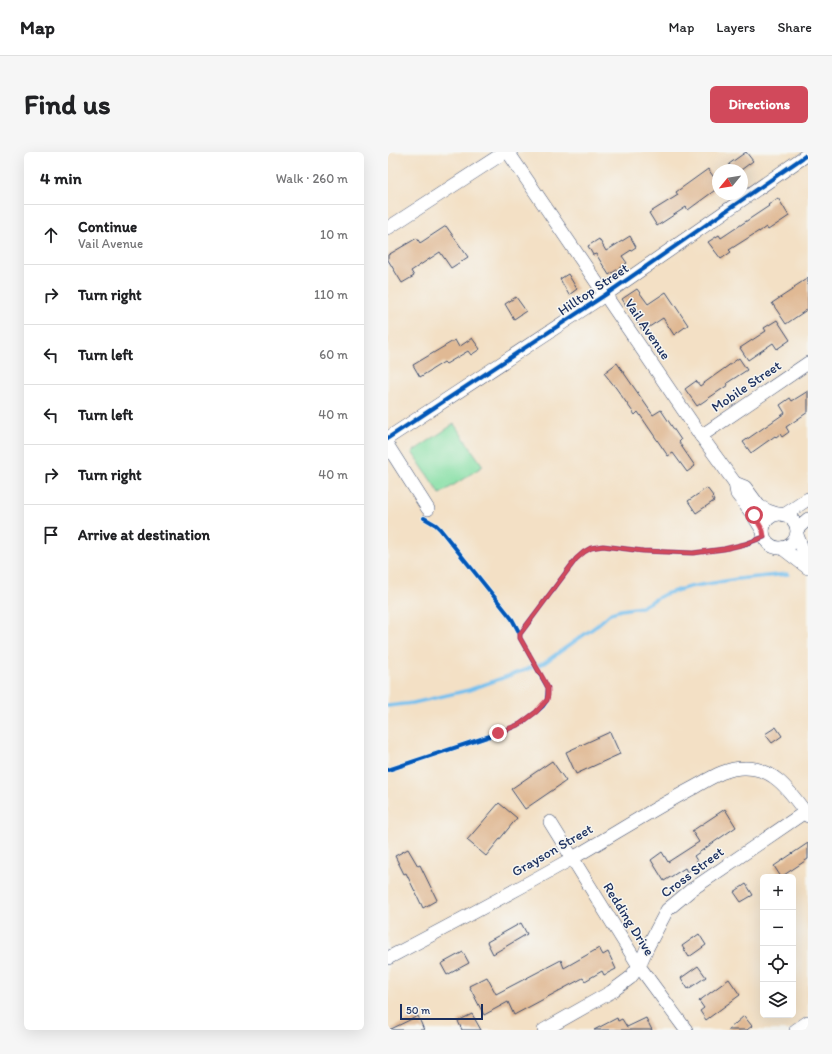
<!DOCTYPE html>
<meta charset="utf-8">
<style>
:root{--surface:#fff;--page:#f6f6f6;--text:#202124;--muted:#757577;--line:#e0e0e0;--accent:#d1495b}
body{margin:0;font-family:Itim,sans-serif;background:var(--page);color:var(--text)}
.controls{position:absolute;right:12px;bottom:12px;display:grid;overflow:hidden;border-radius:6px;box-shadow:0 4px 16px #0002}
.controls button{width:36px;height:36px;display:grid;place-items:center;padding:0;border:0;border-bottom:1px solid var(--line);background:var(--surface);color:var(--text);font:20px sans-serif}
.compass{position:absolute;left:324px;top:12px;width:36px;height:36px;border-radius:50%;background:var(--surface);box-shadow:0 4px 16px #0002;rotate:240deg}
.scale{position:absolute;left:12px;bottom:10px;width:83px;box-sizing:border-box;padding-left:4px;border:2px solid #1b2f5e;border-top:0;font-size:11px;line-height:14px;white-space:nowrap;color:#1b2f5e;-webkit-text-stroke:3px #f6f6f2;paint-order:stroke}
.stop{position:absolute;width:12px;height:12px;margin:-9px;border:3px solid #d1495b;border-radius:50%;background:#fff}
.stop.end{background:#d1495b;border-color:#fff;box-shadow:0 1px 4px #0008}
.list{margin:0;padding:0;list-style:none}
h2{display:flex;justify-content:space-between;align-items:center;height:52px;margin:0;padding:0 16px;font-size:17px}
h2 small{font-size:13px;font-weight:400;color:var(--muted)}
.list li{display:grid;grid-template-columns:26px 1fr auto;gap:12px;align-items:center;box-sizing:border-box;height:60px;padding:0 16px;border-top:1px solid var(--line)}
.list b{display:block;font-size:15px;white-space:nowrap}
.list p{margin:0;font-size:13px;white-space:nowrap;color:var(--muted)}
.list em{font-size:13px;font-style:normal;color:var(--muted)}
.icon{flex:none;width:22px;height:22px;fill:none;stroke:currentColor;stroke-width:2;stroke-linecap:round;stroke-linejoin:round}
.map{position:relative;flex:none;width:420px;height:878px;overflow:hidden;border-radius:6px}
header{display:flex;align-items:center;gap:24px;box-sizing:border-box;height:56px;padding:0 20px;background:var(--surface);border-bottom:1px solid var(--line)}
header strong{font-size:19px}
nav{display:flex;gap:22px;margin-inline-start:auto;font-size:14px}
.intro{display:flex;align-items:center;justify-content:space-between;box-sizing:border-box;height:96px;padding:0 24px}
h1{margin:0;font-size:28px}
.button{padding:10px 18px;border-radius:6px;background:var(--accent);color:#fff;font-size:14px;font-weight:700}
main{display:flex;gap:24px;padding:0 24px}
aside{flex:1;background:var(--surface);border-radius:6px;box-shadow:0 4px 16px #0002}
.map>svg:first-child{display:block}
.green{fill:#85dfa4;stroke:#508781}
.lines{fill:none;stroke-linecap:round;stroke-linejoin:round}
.stream{stroke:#75bfee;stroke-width:3.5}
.building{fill:#e0b994}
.minor-casing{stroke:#3b4a6d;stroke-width:14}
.minor{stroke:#fff;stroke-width:13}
.cycleway-casing{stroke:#f6f6f2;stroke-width:6}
.cycleway{stroke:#0057b8;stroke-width:4}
.route{stroke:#d1495b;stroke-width:5}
.labels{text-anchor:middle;stroke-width:3;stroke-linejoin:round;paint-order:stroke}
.street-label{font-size:14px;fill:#1b2f5e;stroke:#f6f6f2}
</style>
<header>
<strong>Map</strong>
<nav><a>Map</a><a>Layers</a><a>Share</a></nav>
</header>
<div class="intro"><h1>Find us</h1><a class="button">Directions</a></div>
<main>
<aside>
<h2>4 min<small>Walk · 260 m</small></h2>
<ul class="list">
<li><svg class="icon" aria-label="ahead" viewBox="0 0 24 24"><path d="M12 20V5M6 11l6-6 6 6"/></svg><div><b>Continue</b><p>Vail Avenue</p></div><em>10 m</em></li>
<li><svg class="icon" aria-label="right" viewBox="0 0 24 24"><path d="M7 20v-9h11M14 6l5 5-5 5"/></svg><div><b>Turn right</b></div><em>110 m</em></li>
<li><svg class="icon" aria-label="left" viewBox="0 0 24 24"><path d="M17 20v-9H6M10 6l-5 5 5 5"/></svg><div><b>Turn left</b></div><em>60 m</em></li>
<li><svg class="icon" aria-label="left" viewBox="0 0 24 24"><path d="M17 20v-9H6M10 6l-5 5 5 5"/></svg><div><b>Turn left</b></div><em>40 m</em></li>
<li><svg class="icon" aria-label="right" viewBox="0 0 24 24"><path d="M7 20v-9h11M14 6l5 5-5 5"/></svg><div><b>Turn right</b></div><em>40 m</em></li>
<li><svg class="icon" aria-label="arrive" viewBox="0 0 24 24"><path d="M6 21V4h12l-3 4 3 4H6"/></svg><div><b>Arrive at destination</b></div></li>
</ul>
</aside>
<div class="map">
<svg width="420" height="878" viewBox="0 0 420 878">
<rect width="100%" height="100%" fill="#f6f6f2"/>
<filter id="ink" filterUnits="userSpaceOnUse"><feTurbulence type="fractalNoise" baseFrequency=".025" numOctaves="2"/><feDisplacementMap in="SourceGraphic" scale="8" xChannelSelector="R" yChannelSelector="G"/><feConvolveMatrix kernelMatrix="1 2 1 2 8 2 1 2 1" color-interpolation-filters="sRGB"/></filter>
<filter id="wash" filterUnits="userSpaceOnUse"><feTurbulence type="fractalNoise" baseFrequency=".012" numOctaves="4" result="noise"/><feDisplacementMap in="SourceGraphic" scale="16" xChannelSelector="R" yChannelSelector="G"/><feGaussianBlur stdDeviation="0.9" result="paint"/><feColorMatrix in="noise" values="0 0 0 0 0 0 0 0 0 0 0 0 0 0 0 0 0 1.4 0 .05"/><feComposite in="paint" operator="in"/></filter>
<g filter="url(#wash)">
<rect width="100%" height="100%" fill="#f3e0c5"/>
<!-- green -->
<polygon class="green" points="66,272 95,314 52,342 24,300"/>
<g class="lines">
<!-- stream -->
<polyline class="stream" points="0,554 25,551 81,538 156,511 207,475 223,461 233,458 253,455 277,442 301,435 349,427 400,422"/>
</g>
<g id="blocks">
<!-- building -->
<g class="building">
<polygon points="358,0 365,9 353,18 345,18 341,12"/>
<polygon points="320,17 330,31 330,36 300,58 298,55 269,74 261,61 290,43 288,40"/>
<polygon points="390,46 401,64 380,78 378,75 371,80 371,79 341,98 343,100 333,107 320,90 331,83 333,86 381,54 380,53"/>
<polygon points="58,74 80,105 63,116 52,100 23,119 26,124 14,131 0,108 0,103 29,86 32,91"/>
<polygon points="242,84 248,95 234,104 239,111 221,123 208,102 205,103 200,94 211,87 218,99"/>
<polygon points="180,122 189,137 181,143 172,127"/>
<polygon points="420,126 420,157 398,172 384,151 407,136 406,135"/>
<polygon points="249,137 260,152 278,140 300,173 286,183 275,166 255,179 234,147"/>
<polygon points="128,145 138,159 126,167 117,152"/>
<polygon points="389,168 402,188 389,197 385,191 360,208 352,196 378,179 376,176"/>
<polygon points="84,186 92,197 83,203 80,199 58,212 56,210 32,225 25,213 67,188 71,195"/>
<polygon points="351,206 359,218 339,231 340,233 309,254 297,237 308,229 312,234"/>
<polygon points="229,211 265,263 273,258 293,288 291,290 294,295 307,314 299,320 285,301 280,304 250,260 247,263 228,236 216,221"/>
<polygon points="420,239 420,260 398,275 401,280 394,285 392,282 388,285 387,284 363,301 355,290 397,261 392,253 402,246 404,249"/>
<polygon points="319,336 325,344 324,345 326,349 308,361 300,349"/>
<polygon points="388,575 394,584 384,591 377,582"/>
<polygon points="222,580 232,602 188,622 178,600"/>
<polygon points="164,609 178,629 137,657 123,637"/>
<polygon points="111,651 129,666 98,704 79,688"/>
<polygon points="337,657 348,675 306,704 311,712 299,720 297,716 276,729 263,708 274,700 280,710 311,690 304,679"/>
<polygon points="420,691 420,707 393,725 386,714"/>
<polygon points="20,697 30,714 32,713 49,748 35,756 18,721 16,722 7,704"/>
<polygon points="358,732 365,743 353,750 346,740"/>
<polygon points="133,771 139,782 105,802 99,790"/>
<polygon points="311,782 318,793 301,805 294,794"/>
<polygon points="211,796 215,803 220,800 228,817 216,823 214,819 197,829 195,826 126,863 120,850 96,863 81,834 99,825 108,842 173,808 176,816"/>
<polygon points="75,800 81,811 59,823 53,812"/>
<polygon points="310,814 318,825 300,837 293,826"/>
<polygon points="341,827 352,843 318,868 312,859 316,856 311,849"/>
<polygon points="84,862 93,878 74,878 70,869"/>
<polygon points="30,864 36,878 1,878"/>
<polygon points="356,864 364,874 359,878 340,878"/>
<polygon points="229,866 230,869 234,867 239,875 258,866 264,878 206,878"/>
</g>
</g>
</g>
<g filter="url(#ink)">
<use href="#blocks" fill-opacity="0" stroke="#3b4a6d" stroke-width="1"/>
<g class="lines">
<!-- minor casing -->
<g class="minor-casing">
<g id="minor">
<polyline points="120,0 313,284 347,331 349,342 365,363 375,379"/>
<polyline points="0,76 117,0"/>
<polyline points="313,284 420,211"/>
<polyline points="0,286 217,143 420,2"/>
<polyline points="0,294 40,357"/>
<polyline points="347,331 357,335 371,354 380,359 389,362"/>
<circle cx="392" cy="379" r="17"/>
<polyline points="396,363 420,347"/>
<polyline points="409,377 420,367"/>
<polyline points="409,383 414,396 420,402"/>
<polyline points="394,396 420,416"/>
<polyline points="162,670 251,814 298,878"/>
<path d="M0 806C61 774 123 741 183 707 223 684 262 659 303 637 320 628 336 616 356 616 387 615 403 641 420 664"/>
<polyline points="156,878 223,840 242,826 251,814 259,796 279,758 303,738 417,660"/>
<polyline points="408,878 420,870"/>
</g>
</g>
<!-- minor -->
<use href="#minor" class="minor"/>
<!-- cycleway casing -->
<g class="cycleway-casing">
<g id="cycleway">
<polyline points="0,286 217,143 420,2"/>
<polyline points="36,366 48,373 52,377 124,467 132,482"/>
<polyline points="0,618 111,581 132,572 148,560 155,554 159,548 160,536 132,486 132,482 188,407 196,400 203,396 215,394 255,399 305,401 336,397 357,392 376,385"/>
</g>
</g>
<!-- cycleway -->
<use href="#cycleway" class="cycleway"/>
</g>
</g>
<g class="lines" filter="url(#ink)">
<!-- route -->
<polyline class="route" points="110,581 132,572 148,560 159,548 160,543 160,536 157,530 132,486 132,482 188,407 196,400 203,396 215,394 255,399 305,401 336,397 357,392 376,385 375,379 366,363"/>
</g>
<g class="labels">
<!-- street labels -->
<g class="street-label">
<text transform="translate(205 137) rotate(-34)" y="5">Hilltop Street</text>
<text transform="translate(260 177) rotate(56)" y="5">Vail Avenue</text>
<text transform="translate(358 234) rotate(-34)" y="5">Mobile Street</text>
<text transform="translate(164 698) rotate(-30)" y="5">Grayson Street</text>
<text transform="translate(304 720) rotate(-37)" y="5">Cross Street</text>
<text transform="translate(241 767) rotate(58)" y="5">Redding Drive</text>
</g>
</g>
</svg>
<div class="controls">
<button>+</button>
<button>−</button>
<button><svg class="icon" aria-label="locate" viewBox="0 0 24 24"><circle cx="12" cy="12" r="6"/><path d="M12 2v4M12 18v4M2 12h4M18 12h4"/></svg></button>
<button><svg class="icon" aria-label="layers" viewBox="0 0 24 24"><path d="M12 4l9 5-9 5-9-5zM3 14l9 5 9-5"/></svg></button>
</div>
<svg class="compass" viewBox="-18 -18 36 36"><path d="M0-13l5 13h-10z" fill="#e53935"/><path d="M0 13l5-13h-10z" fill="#757577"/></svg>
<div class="scale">50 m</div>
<div class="stop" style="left:366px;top:363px"></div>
<div class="stop end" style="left:110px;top:581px"></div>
</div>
</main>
